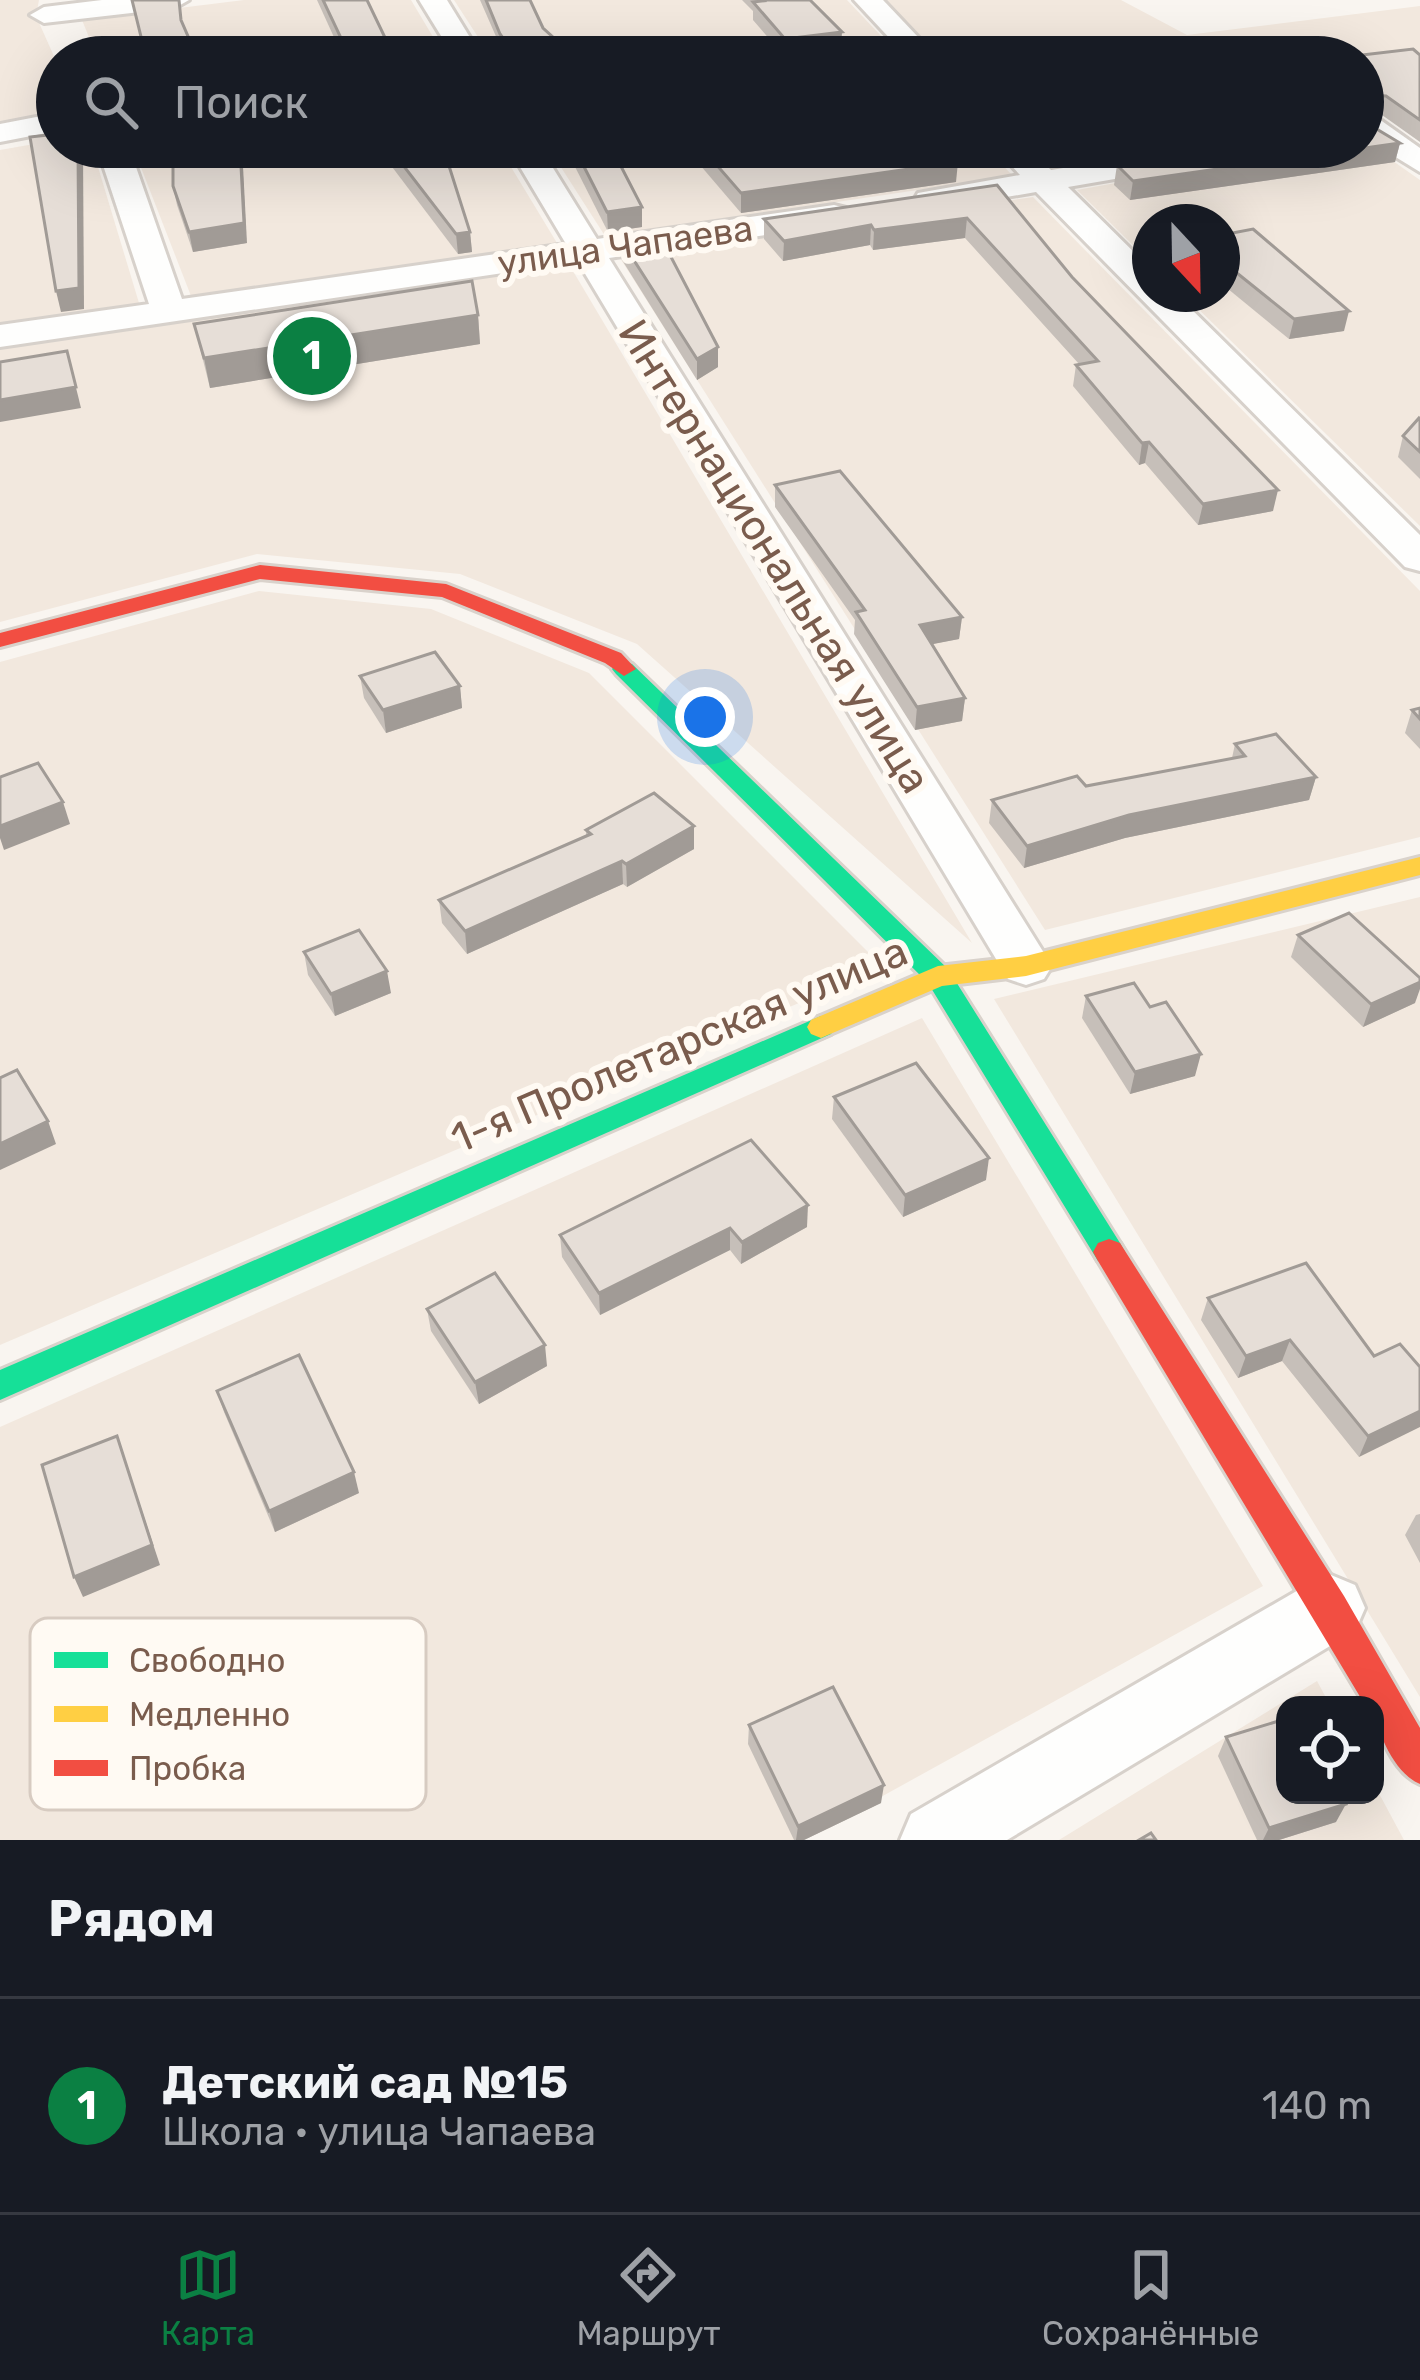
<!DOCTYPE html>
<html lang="ru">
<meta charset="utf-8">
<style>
:root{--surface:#171b24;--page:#242831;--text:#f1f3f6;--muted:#9ea1a6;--line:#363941;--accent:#0b8043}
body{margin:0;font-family:Rubik,sans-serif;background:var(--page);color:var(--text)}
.controls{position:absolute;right:36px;bottom:36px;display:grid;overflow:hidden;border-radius:24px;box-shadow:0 12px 48px #0002}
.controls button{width:108px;height:108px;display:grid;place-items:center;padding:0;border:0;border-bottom:3px solid var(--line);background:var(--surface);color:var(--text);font:60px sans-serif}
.compass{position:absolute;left:1132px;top:204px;width:108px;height:108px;border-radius:50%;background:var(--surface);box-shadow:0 12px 48px #0002;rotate:158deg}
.you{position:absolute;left:705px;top:717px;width:42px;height:42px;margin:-30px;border:9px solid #fff;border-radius:50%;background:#1a73e8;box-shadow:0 0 0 18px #1a73e833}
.badge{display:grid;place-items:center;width:78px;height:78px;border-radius:50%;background:var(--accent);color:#fff;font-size:39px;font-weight:700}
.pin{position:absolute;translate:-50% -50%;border:6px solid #fff;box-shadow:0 3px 12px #0006}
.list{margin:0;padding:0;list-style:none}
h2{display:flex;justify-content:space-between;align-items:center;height:156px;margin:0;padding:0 48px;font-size:51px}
h2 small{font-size:39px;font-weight:400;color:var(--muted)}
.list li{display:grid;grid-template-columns:78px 1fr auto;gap:36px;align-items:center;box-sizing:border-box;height:216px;padding:0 48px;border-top:3px solid var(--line)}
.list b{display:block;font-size:45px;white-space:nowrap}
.list p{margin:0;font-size:39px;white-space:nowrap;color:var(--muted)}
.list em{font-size:39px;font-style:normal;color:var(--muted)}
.icon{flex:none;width:66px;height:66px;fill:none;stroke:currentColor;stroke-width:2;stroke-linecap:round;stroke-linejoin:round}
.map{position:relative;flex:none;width:1420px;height:1840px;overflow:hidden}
.search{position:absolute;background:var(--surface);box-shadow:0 12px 48px #0002;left:36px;right:36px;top:36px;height:132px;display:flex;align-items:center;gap:30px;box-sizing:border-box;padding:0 42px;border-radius:66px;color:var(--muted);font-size:45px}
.sheet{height:372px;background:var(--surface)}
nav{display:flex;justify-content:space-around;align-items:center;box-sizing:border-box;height:168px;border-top:3px solid var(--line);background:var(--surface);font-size:33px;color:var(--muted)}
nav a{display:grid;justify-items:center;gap:6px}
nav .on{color:var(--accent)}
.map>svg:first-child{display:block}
.residential{fill:#f2e8de}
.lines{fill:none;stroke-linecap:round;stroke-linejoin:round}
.street-casing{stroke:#d7d1cb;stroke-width:6}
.fast-casing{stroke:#d9d2cb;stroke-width:6}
.slow-casing{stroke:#d9d2cb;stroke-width:6}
.jam-casing{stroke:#d9d2cb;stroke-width:6}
.street{fill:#fefefd;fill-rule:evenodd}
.fast{fill:#16e098;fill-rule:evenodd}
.slow{fill:#ffcf43;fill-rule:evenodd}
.jam{fill:#f24e42;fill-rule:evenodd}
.wall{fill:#c6bfb9}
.shaded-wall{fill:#a19b96}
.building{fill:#e6ded7;stroke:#a19b96;stroke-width:3}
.labels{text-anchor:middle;stroke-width:12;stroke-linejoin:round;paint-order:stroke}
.far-street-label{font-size:36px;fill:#7a5c4d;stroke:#fffaf3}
.street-label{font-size:42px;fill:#7a5c4d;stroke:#fffaf3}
.key{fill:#fffaf3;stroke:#d7cbc1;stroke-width:3}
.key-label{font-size:33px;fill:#7a5c4d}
</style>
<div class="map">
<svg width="1420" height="1840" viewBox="0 0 1420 1840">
<rect width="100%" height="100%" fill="#f9f5f0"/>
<!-- residential -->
<g class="residential">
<polygon points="0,0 39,0 36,16 57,63 57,121 0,130"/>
<polygon points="244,0 411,0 445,57 97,57 82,20"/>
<polygon points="454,0 847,0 901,57 491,57"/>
<polygon points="885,0 1121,0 1187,35 1420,6 1420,108 1363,116 1363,57 942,57"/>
<polygon points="57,140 57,147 92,147 139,303 0,323 0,150"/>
<polygon points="1363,140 1420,180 1420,526 1183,294 1222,294 1222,222 1150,222 1150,262 1077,190 1314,147 1363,147"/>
<polygon points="133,147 499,147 557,243 191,296"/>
<polygon points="548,147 985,147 1013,176 605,236"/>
<polygon points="1033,197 1420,591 1420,837 1045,930 620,258"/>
<polygon points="570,266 972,943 637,644 460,574 257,554 0,622 0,346"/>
<polygon points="259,591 431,609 589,673 883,967 0,1345 0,662"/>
<polygon points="1420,897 1420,1697 994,999"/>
<polygon points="922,1018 1263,1586 803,1840 0,1840 0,1427"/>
<polygon points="1317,1681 1330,1705 1285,1705 1285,1795 1375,1795 1375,1786 1404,1840 1059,1840"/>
</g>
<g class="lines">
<!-- street casing -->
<g class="street-casing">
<g id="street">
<polygon points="102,0 189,0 175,8 44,23 30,15 44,7"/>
<polygon points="419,0 447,0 482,57 454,57"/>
<polygon points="854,0 883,0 937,57 907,57"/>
<polygon points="57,113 57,131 0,142 0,124"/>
<polygon points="1363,118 1379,119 1420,148 1420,172 1363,137"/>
<polygon points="97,147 129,147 182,299 566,244 508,147 540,147 597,239 834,205 846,208 851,215 846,222 834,225 609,258 1044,953 1052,966 1044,979 1026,985 1008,979 578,262 0,347 0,325 149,304"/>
<polygon points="994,147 1028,147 1051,170 1192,147 1265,147 1249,156 1068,187 1150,268 1150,294 1176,294 1420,535 1420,571 1405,567 1036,192 930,210 918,207 914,200 918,193 1020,175"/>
<polygon points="1331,1575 1355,1585 1365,1608 1355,1631 1007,1840 900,1840 911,1814 1307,1585"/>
</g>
</g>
<!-- fast casing -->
<g class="fast-casing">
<g id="fast">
<polygon points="624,662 632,664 948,969 1120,1243 1125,1252 1120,1261 1109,1265 1098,1261 928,983 616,674 612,669 616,664"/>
<polygon points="821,1016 831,1020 835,1027 831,1034 0,1400 0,1370"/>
</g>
</g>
<!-- slow casing -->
<g class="slow-casing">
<polygon id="slow" points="1420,857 1420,875 1026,976 942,986 821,1038 811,1034 807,1027 811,1020 938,966 1026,956"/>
</g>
<!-- jam casing -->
<g class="jam-casing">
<g id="jam">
<polygon points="260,565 446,584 621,653 636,669 624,676 605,663 442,597 260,579 0,647 0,633"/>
<path d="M1109 1239 1120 1243 1344 1596 1420 1728V1784C1395 1774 1375 1731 1375 1705H1365L1098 1261 1093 1252 1098 1243Z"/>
</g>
</g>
<!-- street -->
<use href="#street" class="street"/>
<!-- fast -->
<use href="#fast" class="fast"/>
<!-- slow -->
<use href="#slow" class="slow"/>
<!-- jam -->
<use href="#jam" class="jam"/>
</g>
<!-- wall -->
<g class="wall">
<polygon points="317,0 367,0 390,48 391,57 343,57"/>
<polygon points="480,0 530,0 543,28 575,57 505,57"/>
<polygon points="742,0 810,0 841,50 785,57 753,20 753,11"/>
<polygon points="1420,55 1420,142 1382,115 1364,114 1365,122 1400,143 1395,162 1130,200 1114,185 1117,165 1363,147 1363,57"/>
<polygon points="377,147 443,147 470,232 472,252 458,254"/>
<polygon points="565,147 611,147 642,227 608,232"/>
<polygon points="700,147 956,182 741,213 700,165"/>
<polygon points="1077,147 1169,147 1091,161"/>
<polygon points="997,185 1072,277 1273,511 1198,525 1145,463 1139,465 1073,386 1076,365 1079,364 965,238 873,250 870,245 783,261 764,239 764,219"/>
<polygon points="173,186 247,243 193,252 177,205"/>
<polygon points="1222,235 1344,331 1289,339 1222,284"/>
<polygon points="621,240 718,367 697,380 622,260"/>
<polygon points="478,315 480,344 210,388 194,324"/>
<polygon points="1420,419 1420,479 1398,457 1403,436"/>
<polygon points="775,485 962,617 959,639 932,644 965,698 962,721 915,730 854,634 855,620 775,507"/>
<polygon points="360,676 460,686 462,708 386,733 364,698"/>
<polygon points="1420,708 1420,749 1405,733 1412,710"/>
<polygon points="1235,744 1316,777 1309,800 1125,838 1024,868 989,823 992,800 1086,786 1232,758"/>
<polygon points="694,826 694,849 627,887 623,884 467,954 442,923 439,900 586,836 586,830"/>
<polygon points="1298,935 1415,1003 1363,1027 1291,957"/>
<polygon points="304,952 391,993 335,1016 308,975"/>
<polygon points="1086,996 1195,1076 1130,1094 1082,1018"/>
<polygon points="834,1097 986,1180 903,1217 832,1119"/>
<polygon points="807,1227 741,1264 730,1250 600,1315 562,1257 560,1235"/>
<polygon points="1208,1298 1374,1356 1420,1367 1359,1457 1282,1361 1238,1378 1201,1320"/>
<polygon points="427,1309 547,1366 479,1404 431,1331"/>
<polygon points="217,1391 359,1493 275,1532 224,1412"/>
<polygon points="1420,1514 1420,1563 1405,1535 1416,1515"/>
<polygon points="749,1725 881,1803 804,1840 794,1840 748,1744"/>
<polygon points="1226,1737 1336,1822 1279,1840 1257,1840 1218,1756"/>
</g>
<!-- shaded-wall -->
<g class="shaded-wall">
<polygon points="842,32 841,50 785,57 785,39"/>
<polygon points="390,48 391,57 348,57 348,53"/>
<polygon points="1400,143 1395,162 1130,200 1133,181"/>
<polygon points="78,147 82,147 83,151 84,309 61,312 56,291"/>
<polygon points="240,147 242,147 247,243 193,252 189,232"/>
<polygon points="1093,147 1169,147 1091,161"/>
<polygon points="958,162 956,182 741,213 741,193"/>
<polygon points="642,207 642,227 608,232 607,212"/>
<polygon points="967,218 965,238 873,250 874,230"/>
<polygon points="871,225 870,245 783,261 784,241"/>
<polygon points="470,232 472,252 458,254 456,234"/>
<polygon points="1349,311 1344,331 1289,339 1294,319"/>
<polygon points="478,315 480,344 210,388 204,358"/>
<polygon points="718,347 718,367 697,380 697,359"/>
<polygon points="67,351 81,408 0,422 0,400"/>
<polygon points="1149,442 1145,463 1139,465 1142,443"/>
<polygon points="1278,490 1273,511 1198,525 1203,504"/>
<polygon points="962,617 959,639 918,647 920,625"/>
<polygon points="460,686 462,708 386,733 383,710"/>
<polygon points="965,698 962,721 915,730 917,707"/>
<polygon points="1316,777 1309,800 1125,838 1024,868 1027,846 1129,815"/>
<polygon points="63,802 70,824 4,850 0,838 0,826"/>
<polygon points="694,826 694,849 627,887 626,864"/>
<polygon points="622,861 623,884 467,954 465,931"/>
<polygon points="387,971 391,993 335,1016 331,994"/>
<polygon points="1420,982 1420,989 1415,1003 1363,1027 1371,1004"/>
<polygon points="1201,1054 1195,1076 1130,1094 1135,1072"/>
<polygon points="48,1121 56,1144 0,1170 0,1144"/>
<polygon points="989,1158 986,1180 903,1217 905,1195"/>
<polygon points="808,1205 807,1227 741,1264 742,1242"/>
<polygon points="730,1228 730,1250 600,1315 599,1293"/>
<polygon points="1290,1340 1282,1361 1238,1378 1246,1356"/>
<polygon points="545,1345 547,1366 479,1404 475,1382"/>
<polygon points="1420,1411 1420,1427 1359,1457 1368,1436"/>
<polygon points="117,1436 160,1565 83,1597 74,1577"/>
<polygon points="354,1472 359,1493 275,1532 269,1511"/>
<polygon points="884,1785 881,1803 804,1840 796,1840 798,1826"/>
<polygon points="1346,1804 1336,1822 1279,1840 1263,1840 1269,1828"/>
</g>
<!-- building -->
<g class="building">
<polygon points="132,0 179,0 181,20 197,57 146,57"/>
<polygon points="323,0 367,0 390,48 348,53"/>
<polygon points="486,0 530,0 543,28 575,57 517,57 500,34"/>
<polygon points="760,0 810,0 842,32 785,39 753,2 762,1"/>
<polygon points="1413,49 1420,55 1420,120 1386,96 1368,95 1363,99 1363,57 1345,57"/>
<polygon points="1363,101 1365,122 1400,143 1133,181 1117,165 1220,147 1363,147"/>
<polygon points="57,134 57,147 78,147 79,288 56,291 30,137"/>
<polygon points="173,147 240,147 244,223 189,232 173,186"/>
<polygon points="389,147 443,147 470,232 456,234"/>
<polygon points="574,147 611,147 642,207 607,212"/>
<polygon points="701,147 946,147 958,162 741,193"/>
<polygon points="997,185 1072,277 1278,490 1203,504 1149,442 1142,443 1076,365 1098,361 967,218 874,230 871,225 784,241 764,219"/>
<polygon points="1253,229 1349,311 1294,319 1222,261 1222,235"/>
<polygon points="659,234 718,347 697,359 621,240"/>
<polygon points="472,281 478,315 204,358 194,324"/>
<polygon points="67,351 76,387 0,400 0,362"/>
<polygon points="1419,418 1420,419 1420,452 1403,436"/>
<polygon points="840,471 962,617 920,625 965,698 917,707 856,612 865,610 775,485"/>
<polygon points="435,652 460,686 383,710 360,676"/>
<polygon points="1420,708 1420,719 1412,710"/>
<polygon points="1276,734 1316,777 1129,815 1027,846 992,800 1077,776 1086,786 1245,756 1235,744"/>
<polygon points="38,763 63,802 0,826 0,777"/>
<polygon points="654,793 694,826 626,864 622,861 465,931 439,900 591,834 586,830"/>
<polygon points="1349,913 1420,978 1420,982 1371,1004 1298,935"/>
<polygon points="359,930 387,971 331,994 304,952"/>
<polygon points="1134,983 1150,1007 1166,1002 1201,1054 1135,1072 1086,996"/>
<polygon points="916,1063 989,1158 905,1195 834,1097"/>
<polygon points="17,1070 48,1121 0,1144 0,1078"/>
<polygon points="751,1140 808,1205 742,1242 730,1228 599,1293 560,1235"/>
<polygon points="1306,1263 1374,1356 1400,1344 1420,1367 1420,1411 1368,1436 1290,1340 1246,1356 1208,1298"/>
<polygon points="495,1273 545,1345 475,1382 427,1309"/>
<polygon points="299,1355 354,1472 269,1511 217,1391"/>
<polygon points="117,1436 152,1545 74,1577 42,1465"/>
<polygon points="833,1687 884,1785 798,1826 749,1725"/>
<polygon points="1285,1719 1285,1795 1342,1795 1346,1804 1269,1828 1226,1737"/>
<polygon points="1151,1833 1156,1840 1139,1840"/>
</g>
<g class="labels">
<!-- far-street labels -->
<g class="far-street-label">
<text transform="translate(625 245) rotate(-8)" y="13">улица Чапаева</text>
</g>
<!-- street labels -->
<g class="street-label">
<text transform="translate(775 556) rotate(58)" y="15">Интернациональная улица</text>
<text transform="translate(679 1044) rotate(-23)" y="15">1-я Пролетарская улица</text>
</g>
</g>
<!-- legend -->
<rect x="30" y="1618" width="396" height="192" rx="18" class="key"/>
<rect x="54" y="1652" width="54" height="16" fill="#16e098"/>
<rect x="54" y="1706" width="54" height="16" fill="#ffcf43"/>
<rect x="54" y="1760" width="54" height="16" fill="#f24e42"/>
<g class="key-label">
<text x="129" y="1672">Свободно</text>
<text x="129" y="1726">Медленно</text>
<text x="129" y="1780">Пробка</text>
</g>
</svg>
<div class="controls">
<button><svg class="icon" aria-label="locate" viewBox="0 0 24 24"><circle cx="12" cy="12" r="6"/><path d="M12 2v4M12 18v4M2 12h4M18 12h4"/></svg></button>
</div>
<svg class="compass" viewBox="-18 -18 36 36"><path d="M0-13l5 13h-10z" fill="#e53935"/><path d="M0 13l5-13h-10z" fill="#9ea1a6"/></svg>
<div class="you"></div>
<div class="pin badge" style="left:312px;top:356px">1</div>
<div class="search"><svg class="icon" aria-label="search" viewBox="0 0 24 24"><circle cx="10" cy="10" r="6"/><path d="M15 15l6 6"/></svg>Поиск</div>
</div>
<section class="sheet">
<h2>Рядом<small></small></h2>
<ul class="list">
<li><span class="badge">1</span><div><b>Детский сад №15</b><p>Школа · улица Чапаева</p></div><em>140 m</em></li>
</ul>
</section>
<nav>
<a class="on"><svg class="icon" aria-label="map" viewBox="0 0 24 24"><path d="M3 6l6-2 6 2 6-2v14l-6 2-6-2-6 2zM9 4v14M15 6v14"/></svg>Карта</a>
<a><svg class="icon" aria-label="directions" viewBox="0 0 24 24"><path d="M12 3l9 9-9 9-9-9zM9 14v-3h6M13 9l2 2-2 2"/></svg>Маршрут</a>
<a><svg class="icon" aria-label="saved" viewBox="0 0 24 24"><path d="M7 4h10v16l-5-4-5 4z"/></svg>Сохранённые</a>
</nav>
